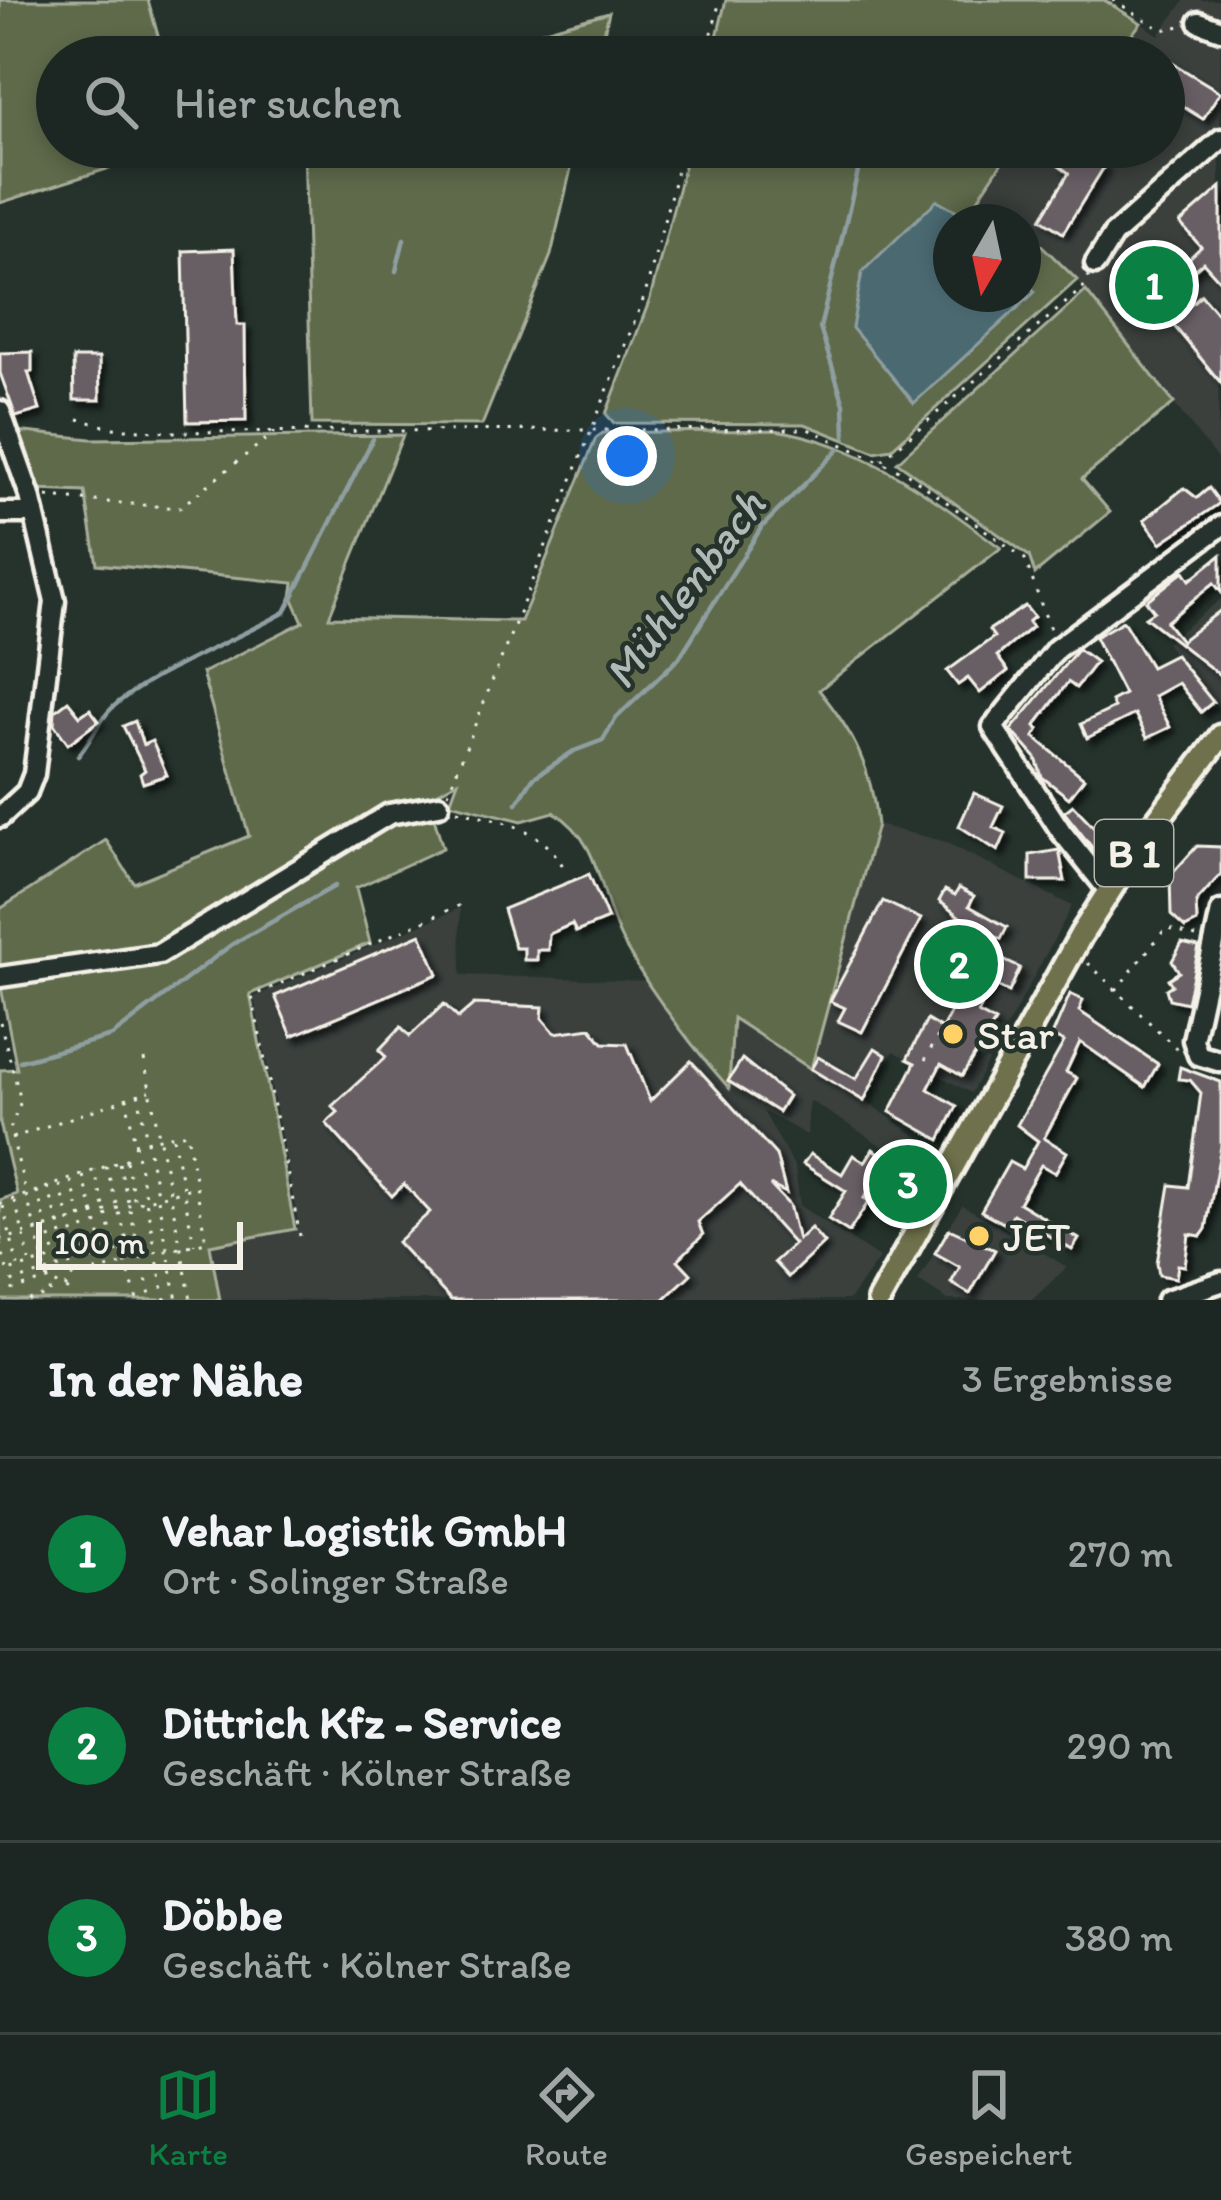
<!DOCTYPE html>
<html lang="de">
<meta charset="utf-8">
<style>
:root{--surface:#1c2622;--page:#29322f;--text:#f1f3f6;--muted:#a0a5a5;--line:#3a4340;--accent:#0b8043}
body{margin:0;font-family:Itim,sans-serif;background:var(--page);color:var(--text)}
.compass{position:absolute;left:933px;top:204px;width:108px;height:108px;border-radius:50%;background:var(--surface);box-shadow:0 6px 18px #0003;rotate:189deg}
.scale{position:absolute;left:36px;bottom:30px;width:207px;box-sizing:border-box;padding-left:12px;border:6px solid #f4f1e8;border-top:0;font-size:33px;line-height:42px;white-space:nowrap;color:#f4f1e8;-webkit-text-stroke:9px #26332d;paint-order:stroke}
.you{position:absolute;left:627px;top:456px;width:42px;height:42px;margin:-30px;border:9px solid #fff;border-radius:50%;background:#1a73e8;box-shadow:0 0 0 18px #1a73e833}
.badge{display:grid;place-items:center;width:78px;height:78px;border-radius:50%;background:var(--accent);color:#fff;font-size:39px;font-weight:700}
.pin{position:absolute;translate:-50% -50%;border:6px solid #fff;box-shadow:0 3px 12px #0006}
.list{margin:0;padding:0;list-style:none}
h2{display:flex;justify-content:space-between;align-items:center;height:156px;margin:0;padding:0 48px;font-size:51px}
h2 small{font-size:39px;font-weight:400;color:var(--muted)}
.list li{display:grid;grid-template-columns:78px 1fr auto;gap:36px;align-items:center;box-sizing:border-box;height:192px;padding:0 48px;border-top:3px solid var(--line)}
.list b{display:block;font-size:45px;white-space:nowrap}
.list p{margin:0;font-size:39px;white-space:nowrap;color:var(--muted)}
.list em{font-size:39px;font-style:normal;color:var(--muted)}
.icon{flex:none;width:66px;height:66px;fill:none;stroke:currentColor;stroke-width:2;stroke-linecap:round;stroke-linejoin:round}
.map{position:relative;flex:none;width:1221px;height:1300px;overflow:hidden}
.search{position:absolute;background:var(--surface);box-shadow:0 6px 18px #0003;left:36px;right:36px;top:36px;height:132px;display:flex;align-items:center;gap:30px;box-sizing:border-box;padding:0 42px;border-radius:66px;color:var(--muted);font-size:45px}
.sheet{height:732px;background:var(--surface)}
nav{display:flex;justify-content:space-around;align-items:center;box-sizing:border-box;height:168px;border-top:3px solid var(--line);background:var(--surface);font-size:33px;color:var(--muted)}
nav a{display:grid;justify-items:center;gap:6px}
nav .on{color:var(--accent)}
.map>svg:first-child{display:block}
.built{fill:#3a403e}
.green{fill:#5e6b4c;stroke:#a9ae9a;stroke-width:3}
.water{fill:#4b6971;stroke:#8f9fa1;stroke-width:3}
.lines{fill:none;stroke-linecap:round;stroke-linejoin:round}
.stream{stroke:#8f9fa1;stroke-width:4.5}
.building{fill:#685e65;stroke:#f4f1e8;stroke-width:3;filter:url(#shadow)}
.minor-casing{stroke:#f4f1e8;stroke-width:27}
.major-casing{stroke:#f4f1e8;stroke-width:30}
.path{stroke:#f4f1e8;stroke-width:3;stroke-dasharray:3 9;stroke-linecap:butt}
.minor{stroke:#26332d;stroke-width:18}
.major{stroke:#6e714b;stroke-width:21}
.poi-dot{fill:#ffd166;stroke:#26332d;stroke-width:4.5}
.labels{text-anchor:middle;stroke-width:9;stroke-linejoin:round;paint-order:stroke}
.shield{fill:#26332d;stroke:#b6b8b0;stroke-width:3}
.shield-label{font-size:39px;font-weight:bold;fill:#f4f1e8}
.poi-label{font-size:42px;fill:#f4f1e8;stroke:#26332d;text-anchor:start}
.water-label{font-size:45px;font-style:italic;fill:#b0bbb8;stroke:#26332d}
</style>
<div class="map">
<svg width="1221" height="1300" viewBox="0 0 1221 1300">
<defs>
<filter id="shadow"><feDropShadow dx="5.5" dy="5.5" stdDeviation="3" flood-color="#0009"/></filter>
</defs>
<rect width="100%" height="100%" fill="#26332d"/>
<filter id="ink" filterUnits="userSpaceOnUse"><feTurbulence type="fractalNoise" baseFrequency=".00833" numOctaves="2"/><feDisplacementMap in="SourceGraphic" scale="24" xChannelSelector="R" yChannelSelector="G"/><feConvolveMatrix kernelMatrix="1 2 1 2 8 2 1 2 1" color-interpolation-filters="sRGB"/></filter>
<g filter="url(#ink)">
<!-- built -->
<g class="built">
<polygon points="1185,0 1221,0 1218,460 1086,291 1023,222 977,200 1012,147 1164,147 1164,57 1114,57 1141,23 1159,35"/>
<polygon points="1221,599 1221,701 1217,707 1166,643"/>
<polygon points="877,825 943,841 1072,906 971,1093 894,1051 865,1101 939,1151 927,1174 809,1100 807,1135 763,1111 795,1168 800,1206 879,1258 849,1300 220,1300 210,1245 299,1227 254,997 460,908 461,975 649,981 680,1032 728,1086 732,1017 811,1068"/>
<polygon points="962,1205 1067,1267 1032,1300 948,1300 918,1281"/>
</g>
<!-- green -->
<g class="green">
<polygon points="0,0 148,0 164,57 57,57 57,147 176,147 0,203"/>
<polygon points="726,0 1104,0 1141,23 1114,57 712,57"/>
<polygon points="609,12 598,57 449,57"/>
<polygon points="304,147 576,147 551,255 482,425 312,424"/>
<polygon points="689,147 1012,147 978,199 1017,222 951,222 951,294 1023,294 1023,227 1077,280 891,449 875,452 805,424 614,423 606,414 650,299"/>
<polygon points="1086,291 1174,403 1082,479 1110,512 1035,574 1029,556 897,462"/>
<path d="M775 430C863 443 932 497 1001 548L819 690C854 733 872 769 877 825L811 1069 733 1018 729 1088C690 1044 654 998 625 946 598 898 604 843 554 812L522 821 450 803 458 781 155 952 0 973V909L106 840 134 883 249 836 202 673 303 622 292 597 294 583 97 564 85 492 37 490 16 431 91 439 403 435 329 617 511 621H521L596 438 603 433Z"/>
<polygon points="433,814 443,848 356,888 370,943 250,994 295,1229 210,1245 220,1300 0,1300 0,1200 17,1194 0,1123 0,1070 17,1069 0,982 127,967 390,817"/>
</g>
<!-- water -->
<polygon class="water" points="937,200 977,222 951,222 951,294 1023,294 1023,278 1035,292 914,403 852,328 862,272"/>
<g class="lines">
<!-- stream -->
<g class="stream">
<polyline points="396,271 404,239"/>
<polyline points="845,437 844,404 820,328 864,147"/>
<path d="M78 756C90 742 98 722 111 709 144 676 242 637 285 612L373 439"/>
<polyline points="517,803 533,778 574,751 603,740 616,718 679,658 761,528 839,449"/>
<polyline points="20,1061 112,1036 231,945 335,886"/>
</g>
</g>
<!-- building -->
<g class="building">
<polygon points="1164,58 1220,92 1203,119 1164,95"/>
<polygon points="1072,147 1103,147 1095,160 1104,167 1063,233 1041,219 1069,173 1059,166"/>
<polygon points="1221,187 1221,282 1203,262 1166,294 1182,312 1201,295 1221,318 1221,383 1156,304 1146,303 1134,314 1119,296 1174,256 1182,265 1201,247 1180,223"/>
<polygon points="234,249 237,325 245,325 246,421 187,422 183,251"/>
<polygon points="32,352 32,372 28,372 40,410 16,417 0,373 0,353"/>
<polygon points="73,358 99,358 100,400 74,400"/>
<polygon points="1184,488 1197,498 1209,488 1220,503 1161,543 1144,520"/>
<polygon points="1221,555 1221,592 1214,583 1166,622 1181,641 1221,610 1221,676 1145,617 1154,611 1146,601 1184,571 1190,580"/>
<polygon points="1025,606 1034,617 1028,622 1032,627 997,656 1008,671 980,693 968,678 958,685 947,671 994,637 989,630"/>
<polygon points="1123,621 1151,667 1175,655 1213,702 1201,712 1178,683 1154,696 1170,727 1147,738 1135,714 1087,738 1081,724 1114,708 1111,701 1124,694 1095,637"/>
<polygon points="1078,649 1096,662 1076,688 1068,682 1035,726 1039,729 1034,737 1084,778 1069,798 1042,777 1036,758 1011,730"/>
<polygon points="68,701 80,716 90,709 99,721 68,744 54,724 55,711"/>
<polygon points="135,721 143,745 152,741 167,775 143,783 140,774 145,770 123,726"/>
<polygon points="974,793 1003,806 993,827 1006,833 998,851 959,826"/>
<polygon points="1073,805 1112,846 1102,860 1064,812"/>
<polygon points="1197,846 1221,847 1221,874 1196,902 1197,922 1185,928 1171,915 1170,876"/>
<polygon points="1059,850 1065,881 1030,881 1030,855"/>
<polygon points="589,874 608,919 576,932 572,924 549,934 548,950 537,950 537,960 524,960 524,948 515,948 503,909"/>
<polygon points="959,888 974,896 969,906 1007,927 1001,939 983,931 968,961 996,974 1003,960 1020,968 1009,992 992,984 978,1013 995,1022 962,1076 941,1064 928,1089 957,1106 940,1140 890,1112 915,1063 907,1059 927,1020 942,1029 964,987 938,974 964,920 939,901 945,890 955,895"/>
<polygon points="883,901 921,919 862,1032 838,1021 845,1008 830,1001"/>
<polygon points="421,934 438,974 292,1036 275,996"/>
<polygon points="1182,943 1199,947 1187,1003 1169,999 1166,989 1172,985 1168,979 1179,972 1172,961"/>
<polygon points="1070,994 1083,1000 1079,1011 1158,1064 1145,1087 1080,1042 1066,1072 1077,1078 1044,1138 1067,1152 1055,1173 1041,1165 1019,1203 1079,1239 1072,1250 1013,1214 1007,1225 981,1211 1009,1162 1022,1169 1038,1141 1017,1125 1064,1042 1052,1036"/>
<polygon points="444,1004 458,1018 474,1004 543,1007 542,1018 555,1033 591,1028 603,1043 627,1044 650,1101 691,1061 776,1155 786,1193 770,1185 789,1205 798,1240 811,1228 824,1243 788,1277 774,1262 794,1244 740,1184 698,1222 703,1235 678,1260 691,1274 663,1300 451,1300 397,1242 430,1212 404,1184 392,1196 326,1123 338,1112 332,1106 386,1057 379,1050 401,1027 410,1036"/>
<polygon points="875,1048 886,1055 864,1101 811,1069 818,1057 856,1079"/>
<polygon points="742,1059 788,1096 778,1112 728,1081"/>
<polygon points="1180,1067 1221,1082 1221,1146 1206,1229 1201,1236 1189,1234 1185,1266 1178,1265 1176,1278 1159,1275 1157,1263 1170,1185 1188,1187 1201,1093 1190,1080 1178,1079"/>
<polygon points="873,1149 892,1160 864,1198 869,1201 849,1232 828,1219 846,1191 803,1164 810,1154 842,1174 853,1155 865,1162"/>
<polygon points="949,1229 995,1250 970,1294 951,1283 960,1267 935,1253"/>
</g>
<g class="lines">
<!-- minor casing -->
<g class="minor-casing">
<g id="minor">
<polyline points="1199,22 1221,30"/>
<polyline points="1095,264 1113,235 1221,139"/>
<polyline points="0,411 30,496 55,601 34,774 27,792 0,817"/>
<polyline points="0,513 34,513"/>
<polyline points="1109,891 1061,831 993,727 1056,649 1221,526"/>
<polyline points="1221,911 1193,1040 1198,1055 1221,1062"/>
<polyline points="0,977 159,954 389,814 439,805"/>
<polyline points="1167,1300 1221,1282"/>
</g>
</g>
<!-- major casing -->
<g class="major-casing">
<polyline id="major" points="879,1300 1081,935 1143,839 1221,736"/>
</g>
<!-- path -->
<g class="path">
<polyline points="1113,0 1162,30 1185,25"/>
<polyline points="706,57 720,0"/>
<polyline points="78,419 112,428 170,432 808,429 908,474 1025,559 1052,635"/>
<polyline points="882,460 1083,288 1089,276"/>
<polyline points="47,497 179,508 275,432"/>
<polyline points="448,793 645,295 683,147"/>
<path d="M457 810C502 822 542 825 565 870"/>
<polyline points="1088,963 1180,1052"/>
<polyline points="1116,990 1166,928 1196,937"/>
<polyline points="0,1022 21,1101 10,1129 48,1280 74,1293"/>
<polyline points="144,1059 191,1300"/>
<polyline points="925,1060 944,1025"/>
<polyline points="138,1093 177,1300"/>
<polyline points="126,1097 165,1300"/>
<polyline points="173,1137 194,1244"/>
<polyline points="12,1138 150,1091"/>
<polyline points="134,1143 187,1133 206,1242 156,1253"/>
<polyline points="126,1161 135,1203"/>
<polyline points="119,1163 151,1300"/>
<polyline points="83,1176 102,1242"/>
<polyline points="71,1181 90,1247"/>
<polyline points="60,1185 78,1251"/>
<polyline points="48,1187 67,1253"/>
<polyline points="37,1191 55,1256"/>
<polyline points="15,1201 30,1261"/>
<polyline points="0,1204 135,1156"/>
<polyline points="3,1206 18,1266"/>
<polyline points="300,1236 252,996 458,906 464,898"/>
<polyline points="0,1240 195,1187"/>
<polyline points="0,1243 7,1269"/>
<polyline points="122,1250 137,1300"/>
<polyline points="0,1273 114,1242 94,1170"/>
<polyline points="0,1285 129,1248 106,1166"/>
<polyline points="65,1288 73,1277 126,1263"/>
<polyline points="0,1293 48,1280 52,1300"/>
<polyline points="28,1300 50,1294"/>
</g>
<!-- minor -->
<use href="#minor" class="minor"/>
<!-- major -->
<use href="#major" class="major"/>
</g>
</g>
<!-- markers -->
<g class="poi-dot">
<circle cx="953" cy="1034" r="12"/>
<circle cx="979" cy="1236" r="12"/>
</g>
<g class="labels">
<!-- shield labels -->
<rect class="shield" x="1095" y="820" width="78" height="66" rx="9"/>
<g class="shield-label">
<text x="1134" y="867">B 1</text>
</g>
<!-- poi labels -->
<g class="poi-label">
<text x="977" y="1049">Star</text>
<text x="1003" y="1251">JET</text>
</g>
<!-- water labels -->
<g class="water-label">
<text transform="translate(684 589) rotate(-53)" y="16">Mühlenbach</text>
</g>
</g>
</svg>
<svg class="compass" viewBox="-18 -18 36 36"><path d="M0-13l5 13h-10z" fill="#e53935"/><path d="M0 13l5-13h-10z" fill="#a0a5a5"/></svg>
<div class="scale">100 m</div>
<div class="you"></div>
<div class="pin badge" style="left:1154px;top:285px">1</div>
<div class="pin badge" style="left:959px;top:964px">2</div>
<div class="pin badge" style="left:908px;top:1184px">3</div>
<div class="search"><svg class="icon" aria-label="search" viewBox="0 0 24 24"><circle cx="10" cy="10" r="6"/><path d="M15 15l6 6"/></svg>Hier suchen</div>
</div>
<section class="sheet">
<h2>In der Nähe<small>3 Ergebnisse</small></h2>
<ul class="list">
<li><span class="badge">1</span><div><b>Vehar Logistik GmbH</b><p>Ort · Solinger Straße</p></div><em>270 m</em></li>
<li><span class="badge">2</span><div><b>Dittrich Kfz - Service</b><p>Geschäft · Kölner Straße</p></div><em>290 m</em></li>
<li><span class="badge">3</span><div><b>Döbbe</b><p>Geschäft · Kölner Straße</p></div><em>380 m</em></li>
</ul>
</section>
<nav>
<a class="on"><svg class="icon" aria-label="map" viewBox="0 0 24 24"><path d="M3 6l6-2 6 2 6-2v14l-6 2-6-2-6 2zM9 4v14M15 6v14"/></svg>Karte</a>
<a><svg class="icon" aria-label="directions" viewBox="0 0 24 24"><path d="M12 3l9 9-9 9-9-9zM9 14v-3h6M13 9l2 2-2 2"/></svg>Route</a>
<a><svg class="icon" aria-label="saved" viewBox="0 0 24 24"><path d="M7 4h10v16l-5-4-5 4z"/></svg>Gespeichert</a>
</nav>
